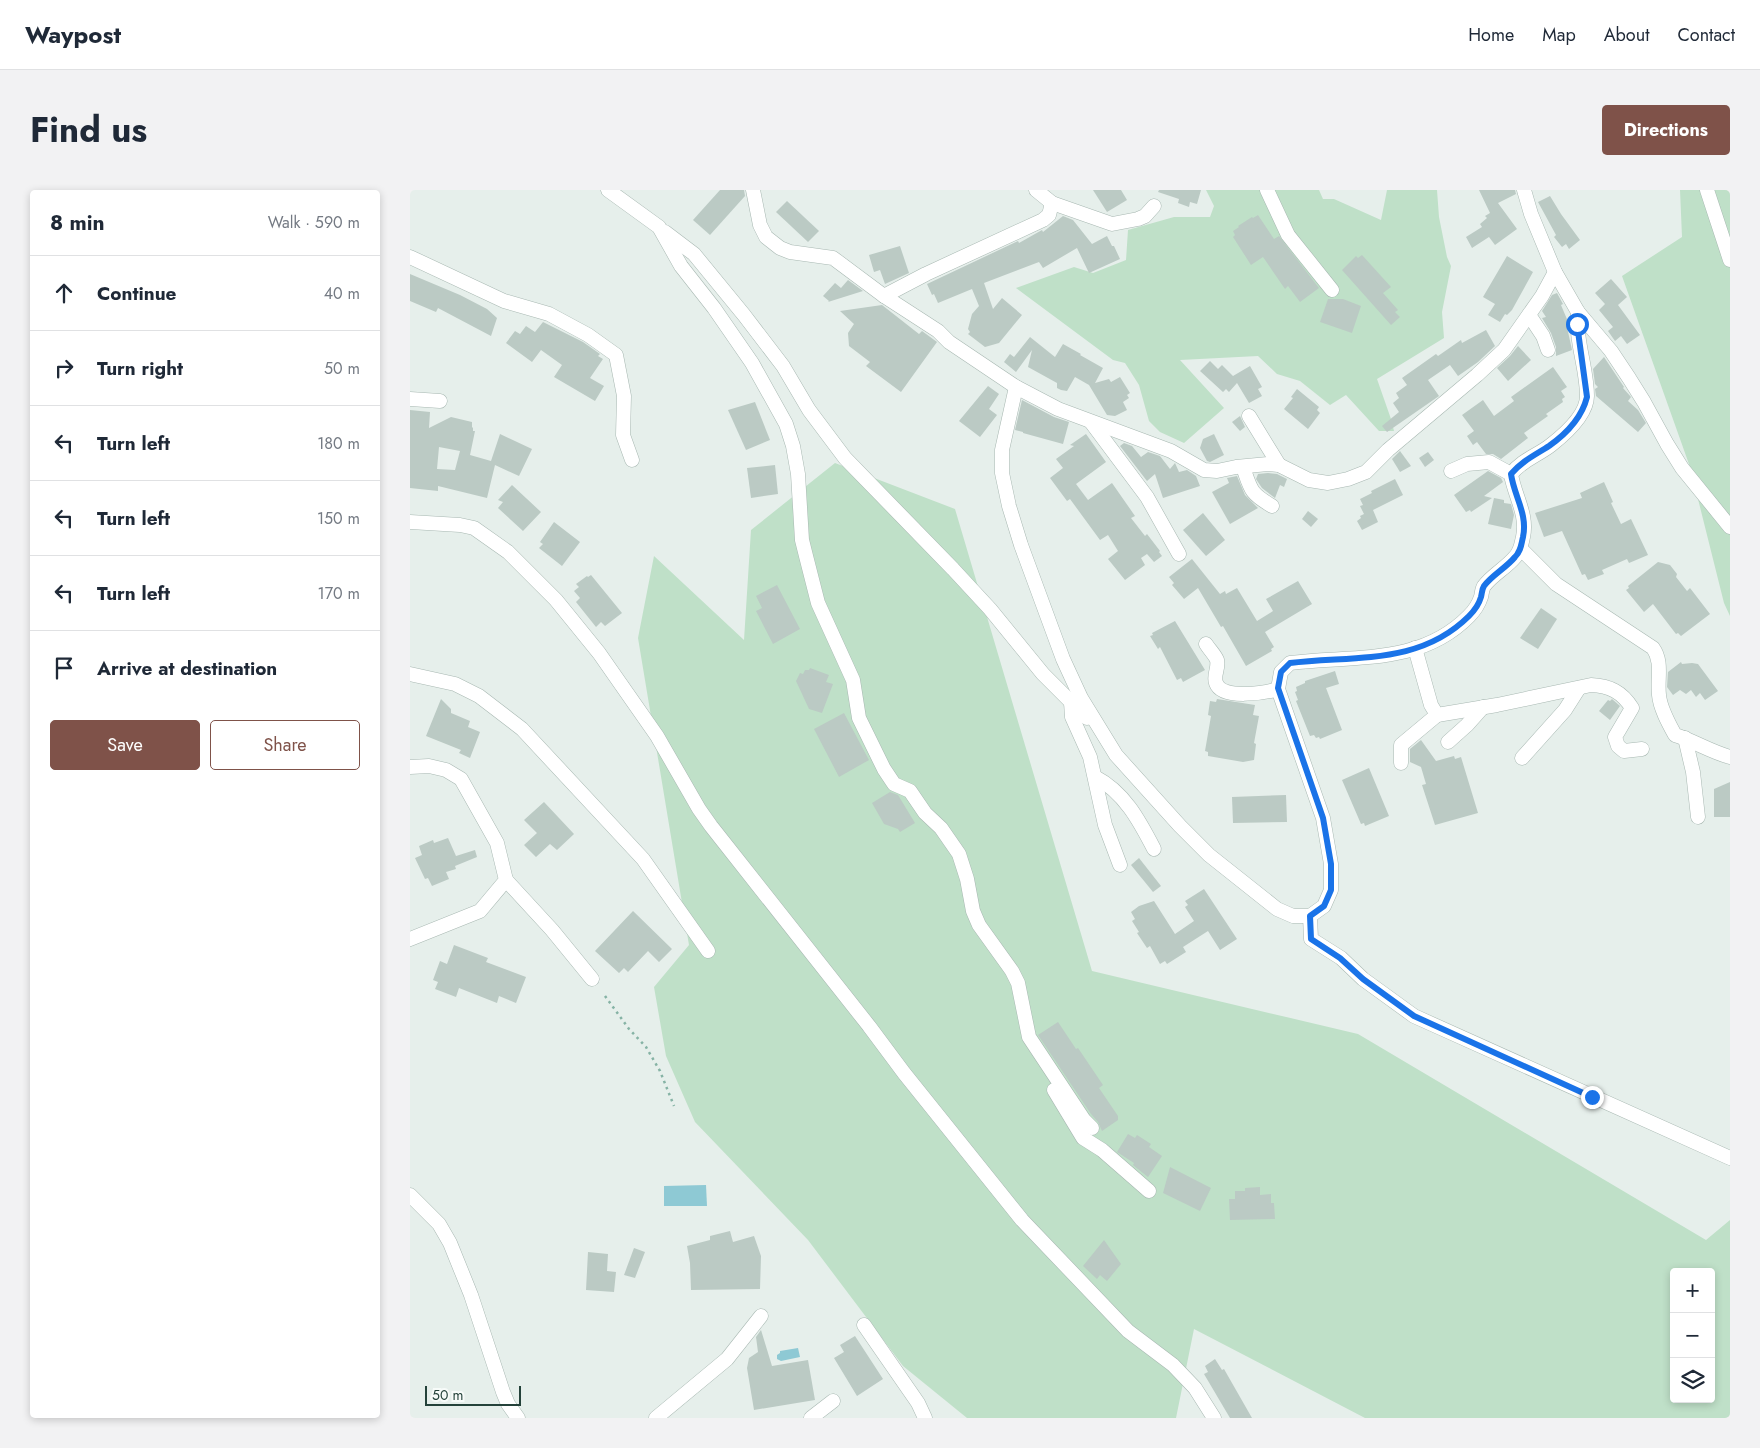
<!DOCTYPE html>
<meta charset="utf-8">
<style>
:root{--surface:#fff;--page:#f2f2f3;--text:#1f2937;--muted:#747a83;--line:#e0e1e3;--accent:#7f5249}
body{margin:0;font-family:Jost,sans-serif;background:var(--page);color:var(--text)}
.controls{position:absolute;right:15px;bottom:15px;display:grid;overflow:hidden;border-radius:5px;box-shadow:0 2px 8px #0003}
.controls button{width:45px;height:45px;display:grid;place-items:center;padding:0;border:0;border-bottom:1px solid var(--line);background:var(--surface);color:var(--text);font:25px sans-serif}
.scale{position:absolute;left:15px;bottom:12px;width:96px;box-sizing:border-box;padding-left:5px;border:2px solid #24423a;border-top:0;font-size:14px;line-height:18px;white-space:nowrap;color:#24423a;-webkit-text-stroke:4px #f7fbf9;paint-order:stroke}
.stop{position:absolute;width:15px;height:15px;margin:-11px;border:4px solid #1a73e8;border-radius:50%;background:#fff}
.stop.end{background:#1a73e8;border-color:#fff;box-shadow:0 1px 5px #0008}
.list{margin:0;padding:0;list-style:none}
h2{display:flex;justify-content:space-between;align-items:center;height:65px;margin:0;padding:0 20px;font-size:21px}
h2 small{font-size:16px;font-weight:400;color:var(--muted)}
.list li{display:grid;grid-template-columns:32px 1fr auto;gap:15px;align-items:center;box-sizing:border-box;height:75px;padding:0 20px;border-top:1px solid var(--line)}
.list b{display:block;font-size:19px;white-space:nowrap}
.list em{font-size:16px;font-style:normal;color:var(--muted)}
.actions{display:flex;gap:10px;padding:15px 20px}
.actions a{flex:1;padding:11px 0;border:1px solid var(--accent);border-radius:5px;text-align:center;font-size:18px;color:var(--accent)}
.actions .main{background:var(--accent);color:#fff}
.icon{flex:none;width:28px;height:28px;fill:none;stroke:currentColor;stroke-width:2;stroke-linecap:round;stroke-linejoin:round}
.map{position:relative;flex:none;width:1320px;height:1228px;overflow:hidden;border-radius:5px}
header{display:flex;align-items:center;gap:30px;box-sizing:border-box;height:70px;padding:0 25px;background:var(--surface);border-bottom:1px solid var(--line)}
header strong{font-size:24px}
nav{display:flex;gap:28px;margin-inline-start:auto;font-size:18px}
.intro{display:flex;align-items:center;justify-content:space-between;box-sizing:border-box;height:120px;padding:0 30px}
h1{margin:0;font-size:35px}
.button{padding:12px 22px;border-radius:5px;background:var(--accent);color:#fff;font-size:18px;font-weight:700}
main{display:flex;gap:30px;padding:0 30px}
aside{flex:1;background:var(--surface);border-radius:5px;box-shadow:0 2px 8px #0003}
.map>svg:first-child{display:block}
.green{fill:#bfe0c8;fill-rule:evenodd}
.water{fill:#8ec9d4}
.building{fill:#bbcac4;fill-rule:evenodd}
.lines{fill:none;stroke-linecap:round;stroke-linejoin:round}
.street-casing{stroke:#a8b8b2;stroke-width:15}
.path{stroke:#86b3a5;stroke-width:2.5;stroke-dasharray:2.5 4;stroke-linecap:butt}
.street{stroke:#fff;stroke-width:14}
.route{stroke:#1a73e8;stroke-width:6}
</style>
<header>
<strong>Waypost</strong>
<nav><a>Home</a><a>Map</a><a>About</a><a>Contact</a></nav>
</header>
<div class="intro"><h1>Find us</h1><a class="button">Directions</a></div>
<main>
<aside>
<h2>8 min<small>Walk · 590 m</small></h2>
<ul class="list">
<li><svg class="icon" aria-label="ahead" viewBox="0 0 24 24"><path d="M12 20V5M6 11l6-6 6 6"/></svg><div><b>Continue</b></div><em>40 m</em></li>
<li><svg class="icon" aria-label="right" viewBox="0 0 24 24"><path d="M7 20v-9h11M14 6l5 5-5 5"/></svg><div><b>Turn right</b></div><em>50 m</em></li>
<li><svg class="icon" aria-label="left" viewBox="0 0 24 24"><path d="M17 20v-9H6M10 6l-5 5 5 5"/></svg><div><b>Turn left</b></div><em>180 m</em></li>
<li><svg class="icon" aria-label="left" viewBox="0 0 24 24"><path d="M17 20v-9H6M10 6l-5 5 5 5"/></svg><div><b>Turn left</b></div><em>150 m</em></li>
<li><svg class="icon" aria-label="left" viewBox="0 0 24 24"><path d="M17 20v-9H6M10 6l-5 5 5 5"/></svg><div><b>Turn left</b></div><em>170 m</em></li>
<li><svg class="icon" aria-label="arrive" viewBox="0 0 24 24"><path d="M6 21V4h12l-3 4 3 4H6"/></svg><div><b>Arrive at destination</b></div></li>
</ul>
<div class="actions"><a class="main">Save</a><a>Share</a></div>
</aside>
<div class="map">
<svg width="1320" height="1228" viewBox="0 0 1320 1228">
<rect width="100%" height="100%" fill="#e6efeb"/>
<!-- green -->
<g class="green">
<polygon points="796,0 909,0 913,9 924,9 971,30 977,0 1027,0 1029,27 1037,67 1041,76 1032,122 1034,148 967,189 981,229 984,241 969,241 936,205 920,215 890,191 867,184 848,166 770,170 814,218 774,253 750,242 739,231 729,195 715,173 703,170 606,98 664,77 683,83 716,70 718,40 764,27 800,27 804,16"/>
<polygon points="1270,0 1320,0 1320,426 1314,413 1280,277 1212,86 1272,47"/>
<path d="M425 273 545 319 682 781 948 844 1296 1050 1320 1030V1228H955L784 1139 766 1228H557L493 1176 398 1050 285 932 256 866 244 797 279 755 228 448 244 366 334 450 341 340ZM1264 1082H1301V1209H1264Z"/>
</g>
<!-- water -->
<g class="water">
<polygon points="296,995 297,1016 254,1016 254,996"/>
<polygon points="388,1158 390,1167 371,1171 367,1169 367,1165 370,1163 370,1161"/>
</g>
<!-- building -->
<g class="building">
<polygon points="310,0 334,0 335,6 300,45 283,30"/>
<polygon points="683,0 711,0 717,10 697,22"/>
<polygon points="749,0 791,0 787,14 780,12 779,17 768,13 769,9 748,2"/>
<polygon points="1069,0 1105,0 1106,4 1088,13 1107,39 1085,55 1079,47 1062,58 1056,47 1072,37 1070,34 1077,28 1075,26 1080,23"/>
<polygon points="1140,6 1151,24 1170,50 1159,59 1156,54 1152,57 1144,47 1146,45 1128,12"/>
<polygon points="377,11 409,41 398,52 366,22"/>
<polygon points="848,25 864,49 869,46 909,98 890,112 878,96 875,99 853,67 841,75 823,47 825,45 823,41 829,37 828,36 842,27 843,28"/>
<polygon points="653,26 663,30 682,54 697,46 702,56 704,56 710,69 679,83 667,58 633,78 629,72 574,93 583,119 592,108 612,125 589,153 575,157 558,144 560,142 558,139 562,124 569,116 562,99 528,113 524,104 522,105 517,94 608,51 609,53 632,40 633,42"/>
<polygon points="490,56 499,83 475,94 470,80 464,82 459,65"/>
<polygon points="952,65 981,97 973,103 988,120 985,122 990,127 981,135 932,80 946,66 948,68"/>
<polygon points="1097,66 1123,82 1102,120 1097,125 1095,124 1090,132 1078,125 1085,114 1073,107"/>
<polygon points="0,84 50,105 77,119 87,128 81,146 28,118 26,122 0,111"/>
<polygon points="1201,89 1217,107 1208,115 1230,145 1217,154 1211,146 1205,151 1198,141 1203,137 1189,120 1195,114 1185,103"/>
<polygon points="438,90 453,101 418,112 419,111 413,106 425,93 431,98"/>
<polygon points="1147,103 1153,114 1151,115 1159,134 1159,136 1157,137 1162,160 1146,166 1146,157 1141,143 1132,128 1136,127 1132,121 1142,105"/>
<polygon points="918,109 933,109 951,116 942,143 910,132"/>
<polygon points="472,115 509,144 512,141 527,152 491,202 456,176 460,172 439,156 438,143 444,134 430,121"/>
<polygon points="133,132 173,152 190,164 188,166 193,169 180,188 194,196 185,211 144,187 152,175 131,160 122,172 96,153 105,141 110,144 116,136 125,142"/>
<polygon points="1076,140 1085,156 1068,172 1048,186 1040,175 1018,190 1029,206 977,242 972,236 989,222 983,213 989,208 986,203 997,195 992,188 1026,164 1028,166 1051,150 1052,153"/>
<polygon points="620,147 645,167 653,154 671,164 670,165 693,178 685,193 699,189 701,192 710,187 720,203 717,205 719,208 713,212 717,220 705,226 697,225 679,195 665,187 657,201 651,200 647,198 647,193 618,177 622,160 606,182 594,172 600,164 604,167"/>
<polygon points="1108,156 1121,170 1098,191 1087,178 1100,166"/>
<polygon points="1194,167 1214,197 1213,198 1221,207 1218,211 1228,220 1236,233 1228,242 1186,206 1185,199 1188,197 1185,194 1183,179"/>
<polygon points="800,171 808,179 812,175 823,186 840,176 852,197 848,199 852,206 839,213 827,193 819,202 816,199 813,202 790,181"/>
<polygon points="1143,177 1157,197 1151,201 1155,207 1152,209 1153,212 1136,224 1138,226 1114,243 1118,248 1091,269 1083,264 1076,264 1067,252 1063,255 1057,246 1064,241 1052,225 1073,210 1084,226 1104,211 1101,207"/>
<polygon points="578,196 589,204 579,219 587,225 570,247 549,231"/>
<polygon points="887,199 909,217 907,220 910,223 898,239 874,219 883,208 881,207"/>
<polygon points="612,210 644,227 659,232 653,254 613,243 613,242 605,240"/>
<polygon points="345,212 360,250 336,260 318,220"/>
<path d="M0 220 20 222 19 238 41 227 62 232V237L63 238V241H65L60 265 81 271 90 244 122 259 109 286 85 275 77 308 28 296V301L0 298ZM29 257 50 261 45 280 27 279Z"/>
<polygon points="830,226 835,237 830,241 822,232"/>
<polygon points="676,244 696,272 666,294 678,310 702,293 725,326 721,328 735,346 737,344 750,361 749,362 752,366 744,372 737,364 731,368 735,375 715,390 698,369 708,361 698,345 690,350 660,309 657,311 640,288 653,278 646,269 664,256 660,255"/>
<polygon points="804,244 814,265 800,272 797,271 790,258 793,249"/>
<polygon points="714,253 722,256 731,267 738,262 750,266 760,279 765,273 769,282 777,280 786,286 790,296 753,308 745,284 737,291 710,256"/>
<polygon points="990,261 1001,276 990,282 982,269"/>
<polygon points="1018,262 1024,270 1015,277 1009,268"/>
<polygon points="365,275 368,304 341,308 337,278"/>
<polygon points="1078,281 1091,288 1093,292 1074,306 1082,308 1061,322 1060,320 1056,322 1044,305"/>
<polygon points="858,283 867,284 877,289 874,297 870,295 865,308 852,298 846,289 848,284"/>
<polygon points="827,286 835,305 848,318 820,334 802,302 819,293 817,288"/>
<polygon points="985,289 993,305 963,320 968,332 952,340 947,331 951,328 950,326 954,324 950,316 953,315 950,309 962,303 961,301"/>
<polygon points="1194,292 1203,312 1201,313 1211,334 1221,329 1238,365 1219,373 1217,369 1192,380 1194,384 1178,390 1175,384 1172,385 1152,341 1134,347 1125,323 1172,308 1170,303"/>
<polygon points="102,295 131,322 113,341 88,318 93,312 88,310"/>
<polygon points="1084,308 1094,310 1094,313 1101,314 1104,325 1101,339 1078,334"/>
<polygon points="898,321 908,329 901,337 892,329"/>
<polygon points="793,323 815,350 796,366 773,340"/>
<polygon points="144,332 170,352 152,376 129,358 133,354 130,352"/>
<polygon points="782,369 810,404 815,401 816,404 827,398 847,431 863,421 856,409 888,391 902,414 855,442 864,457 861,459 862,461 836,476 813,436 811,437 788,398 774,409 762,395 764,393 759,387"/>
<polygon points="1248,372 1260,375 1267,384 1266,387 1277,401 1280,398 1300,424 1271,446 1268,443 1266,444 1243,414 1234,422 1216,400 1219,398 1218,396"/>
<polygon points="181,385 212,423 195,436 191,432 186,437 166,412 170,408 164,401 169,397 166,394 177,386 178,387"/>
<polygon points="367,395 390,439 363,454 346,421 352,418 346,406"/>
<polygon points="1131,418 1147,429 1128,459 1110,448"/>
<polygon points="765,431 795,480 773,492 771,488 767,490 750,457 748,459 740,446 743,445 742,443"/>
<polygon points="1271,472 1272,474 1282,473 1288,474 1308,501 1295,510 1290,503 1286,507 1281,500 1276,504 1270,500 1263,505 1257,497 1258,482"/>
<polygon points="400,478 419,485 416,492 423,494 412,523 399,519 386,491 390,483 393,484 395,480 399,480"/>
<polygon points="925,481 929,494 916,498 932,540 910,549 909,547 906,548 904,545 900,546 886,511 888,510 885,502 887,501 886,497 895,493 895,491"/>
<polygon points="31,509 41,519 41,523 60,531 58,537 70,542 60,568 49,563 51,560 16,546"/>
<polygon points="807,509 845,515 843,525 849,526 844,553 846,554 844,570 833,572 798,566 798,562 795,561 801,526 798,525 800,511 806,512"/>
<polygon points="1202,509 1210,516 1200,530 1189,521 1198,510 1200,511"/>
<polygon points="434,523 459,570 429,587 404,539"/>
<polygon points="1011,550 1026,571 1044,566 1045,569 1051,567 1068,623 1025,635 1012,595 1016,594 1011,577 1000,572 1000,559"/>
<polygon points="959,578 979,626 955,636 954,633 951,634 932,590"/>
<polygon points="1320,592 1320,627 1304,627 1304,599"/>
<polygon points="480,602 488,605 505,633 490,642 488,639 474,634 462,613"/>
<polygon points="876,605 877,632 823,633 822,607"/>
<polygon points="134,612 164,644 147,660 140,654 126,667 114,655 127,643 114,630"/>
<polygon points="38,648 46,666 65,660 67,667 45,676 46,679 36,682 39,689 22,696 18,688 15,689 5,668 12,665 9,656 23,650 24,653"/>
<polygon points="729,668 751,696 743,702 721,675"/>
<polygon points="794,699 827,749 810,760 798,741 773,757 776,762 757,774 755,771 750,774 740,756 737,758 727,743 729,742 722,731 725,729 721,722 729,716 744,711 765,744 784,731 775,717 778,715 775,711"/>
<polygon points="223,721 262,759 249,772 238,761 218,782 214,778 209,783 185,761"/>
<polygon points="44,755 78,768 76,772 116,787 106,813 89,806 87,813 49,798 46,807 25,799 28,792 23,790 30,771 37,774"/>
<polygon points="648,832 666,859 668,858 693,895 689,898 708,926 708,930 692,941 688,932 681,924 628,845"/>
<polygon points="718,944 725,948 727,945 741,954 739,957 752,966 738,987 723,975 724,973 707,962"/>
<polygon points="760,977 801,998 790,1021 753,1003"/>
<polygon points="850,997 850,1005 861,1004 861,1013 864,1013 865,1029 820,1030 819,1009 825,1009 825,1001 835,1001 835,998"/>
<polygon points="320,1041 323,1052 344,1046 351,1066 350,1099 281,1100 280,1073 277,1056 300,1050 300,1046"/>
<polygon points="694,1050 711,1074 697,1091 690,1085 687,1089 673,1076"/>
<polygon points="224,1058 235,1062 225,1088 214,1085"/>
<polygon points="178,1062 198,1064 197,1081 206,1082 204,1102 176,1100"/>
<polygon points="351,1140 362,1176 398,1170 405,1210 344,1220 337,1178 339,1168 348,1162 346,1147"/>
<polygon points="445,1146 473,1189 447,1206 424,1168 434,1162 430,1155"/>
<polygon points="805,1169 812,1180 814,1179 842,1228 820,1228 794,1184 798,1182 795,1176"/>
</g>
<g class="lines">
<!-- street casing -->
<g class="street-casing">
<g id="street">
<polyline points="198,0 249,37 271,76 304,118 342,173 376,234 383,256 388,284 392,350 396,366 408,413 443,490 449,528 474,579 484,594 500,601 515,623 531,638 549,664 557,689 563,721 569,735 602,781 608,793 619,847 674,930 682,938"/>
<polyline points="343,0 350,35 356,47 370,58 380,62 423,68 474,106 528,141 539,152 606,197 648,219 761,261 794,280 807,281 826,277 858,274 869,275 899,290 918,293 938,289 956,282 978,260 1067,185 1094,160 1132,106 1145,82"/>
<polyline points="857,0 878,45 922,100"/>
<polyline points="1114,0 1121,24 1145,82 1168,122 1201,161 1219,188 1234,212 1257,254 1272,278 1320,337"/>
<polyline points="1297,0 1320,70"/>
<polyline points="642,13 702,34 728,29 735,26 744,16"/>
<polyline points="255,42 284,64 334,125 373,176 399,220 435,268 543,379 580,419 633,484 677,528"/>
<polyline points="0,67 94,111 139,124 178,145 206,165 214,206 213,245 222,270"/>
<polyline points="474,106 516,84 633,30 639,25 642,13 626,0"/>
<polyline points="1119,125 1133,146 1138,160"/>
<path d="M606 197 592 260V283L599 316 611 355 653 469 671 508 706 565 770 636 799 665 867 719 883 726H900L914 716 921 700V674L913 628 868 499 871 482 880 473C943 465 1010 476 1059 426 1064 421 1069 413 1071 407 1072 403 1072 399 1074 396 1082 385 1096 378 1105 367 1111 361 1111 355 1113 347 1118 324 1104 305 1101 284 1113 269 1127 266 1141 255 1155 244 1177 225 1177 206 1177 178 1165 151 1168 122"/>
<polyline points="0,209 30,211"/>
<polyline points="839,226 869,275"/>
<polyline points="681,232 737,307 769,364"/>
<path d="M833 277C841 300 840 303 862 316"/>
<polyline points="1041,281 1057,274 1079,272 1101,284"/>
<polyline points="0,332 50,335 64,338 98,362 146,410 189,463 247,546 289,619 301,636 459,836 494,883 612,1030 718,1141 763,1175 785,1198 804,1228"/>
<path d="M1111 359 1146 394 1243 458C1253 472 1247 489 1249 505 1250 518 1259 534 1265 545 1284 551 1301 562 1320 567"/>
<path d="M796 454C799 459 805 465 807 470 809 479 803 485 806 493 812 510 855 503 868 499"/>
<path d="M1005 458 1021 515 1027 525 1087 515 1181 495C1200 496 1212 502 1222 518L1205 547 1208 556 1214 561 1232 559"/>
<polyline points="0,484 45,494 69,506 112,539 233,669 298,761"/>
<polyline points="661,512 662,527 680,567 695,635 710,675"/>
<polyline points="1275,548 1283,582 1288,627"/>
<polyline points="1038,552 1057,535 1073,517"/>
<polyline points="1112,568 1155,520 1169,498"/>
<polyline points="991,573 991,555 1027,525"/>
<polyline points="0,577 19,576 36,580 51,589 87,653 96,690 70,721 0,749"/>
<path d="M685 587C714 602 729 630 744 659"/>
<polyline points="96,690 142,740 182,789"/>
<polyline points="900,726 901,749 931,768 953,789 1004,826 1320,968"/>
<polyline points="644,900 673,948 692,960 739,1001"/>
<polyline points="0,1005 29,1034 40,1053 61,1105 93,1202 98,1214 108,1228"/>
<polyline points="454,1135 508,1213 515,1228"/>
<polyline points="246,1228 317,1169 351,1126"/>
<polyline points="401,1228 423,1211"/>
</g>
</g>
<!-- path -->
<polyline class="path" points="195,806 219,839 236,857 250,881 264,916"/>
<!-- street -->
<use href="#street" class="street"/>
</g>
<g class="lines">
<!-- route -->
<path class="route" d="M1167 134 1177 207C1172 227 1156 244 1139 256 1125 265 1112 271 1101 284 1104 306 1118 324 1113 347 1111 355 1111 361 1105 367 1096 378 1082 385 1074 396 1072 399 1072 403 1071 407 1069 414 1064 421 1059 426 1009 476 943 465 880 473L871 482 868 498 913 628 921 674V700L914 716 900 726 901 749 930 768 953 789 1004 826 1182 907"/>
</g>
</svg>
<div class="controls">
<button>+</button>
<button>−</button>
<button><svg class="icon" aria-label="layers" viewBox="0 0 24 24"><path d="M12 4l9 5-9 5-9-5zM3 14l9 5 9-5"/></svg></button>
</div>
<div class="scale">50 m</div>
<div class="stop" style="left:1167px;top:134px"></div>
<div class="stop end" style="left:1182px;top:907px"></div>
</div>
</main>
